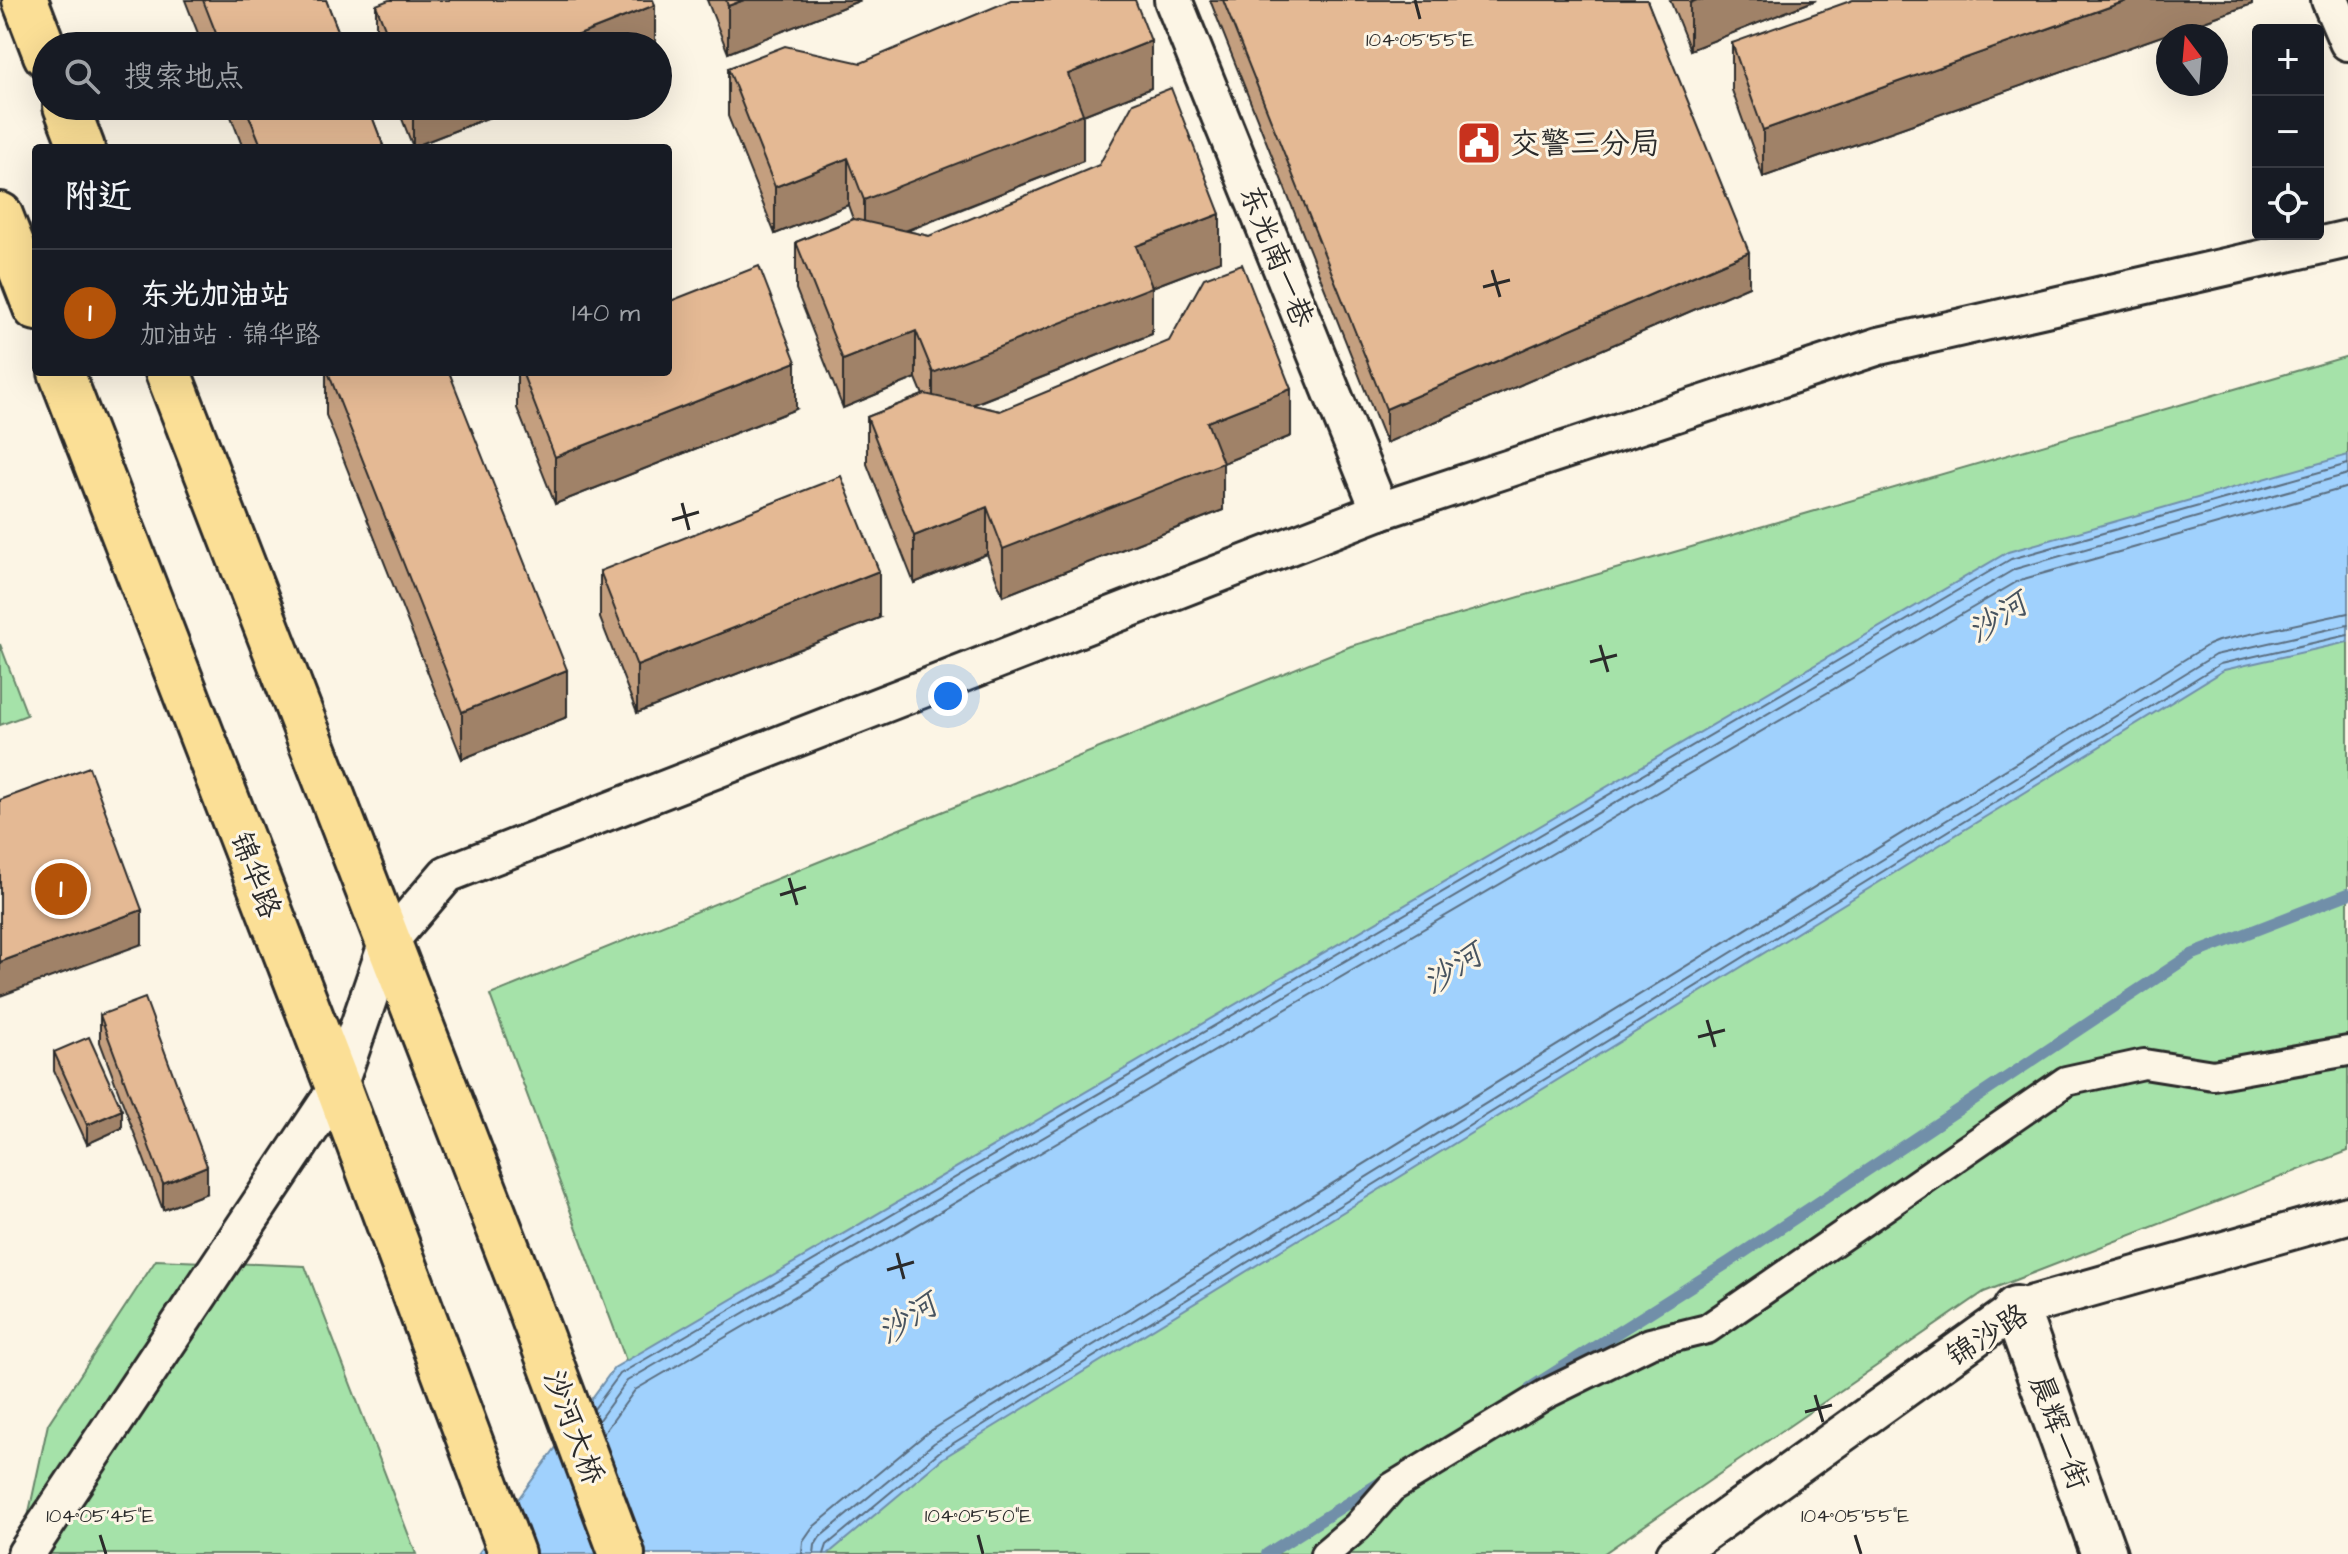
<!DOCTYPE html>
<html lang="zh">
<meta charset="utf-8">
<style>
:root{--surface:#171b24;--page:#20242c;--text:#f1f3f6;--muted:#9ea1a6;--line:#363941;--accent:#b45309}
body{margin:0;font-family:"Architects Daughter","LXGW WenKai TC",sans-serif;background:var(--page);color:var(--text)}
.controls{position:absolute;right:24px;top:24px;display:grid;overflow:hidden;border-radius:8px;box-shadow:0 8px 32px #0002}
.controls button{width:72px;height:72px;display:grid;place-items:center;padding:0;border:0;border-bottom:2px solid var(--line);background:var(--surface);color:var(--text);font:40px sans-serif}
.compass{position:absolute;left:2156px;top:24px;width:72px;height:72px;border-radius:50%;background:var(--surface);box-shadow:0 8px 32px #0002;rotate:344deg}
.you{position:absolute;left:948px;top:696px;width:28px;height:28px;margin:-20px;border:6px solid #fff;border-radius:50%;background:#1a73e8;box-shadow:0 0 0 12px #1a73e833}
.badge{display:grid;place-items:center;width:52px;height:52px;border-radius:50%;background:var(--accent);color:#fff;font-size:26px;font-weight:700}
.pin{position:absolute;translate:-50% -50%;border:4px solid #fff;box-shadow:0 2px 8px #0006}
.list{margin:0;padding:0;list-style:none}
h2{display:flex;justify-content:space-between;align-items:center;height:104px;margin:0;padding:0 32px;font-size:34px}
h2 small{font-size:26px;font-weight:400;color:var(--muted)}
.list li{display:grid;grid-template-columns:52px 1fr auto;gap:24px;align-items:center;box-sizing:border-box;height:128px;padding:0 32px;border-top:2px solid var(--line)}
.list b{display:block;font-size:30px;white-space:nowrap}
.list p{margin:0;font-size:26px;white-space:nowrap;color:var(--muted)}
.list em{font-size:26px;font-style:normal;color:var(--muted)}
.icon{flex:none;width:44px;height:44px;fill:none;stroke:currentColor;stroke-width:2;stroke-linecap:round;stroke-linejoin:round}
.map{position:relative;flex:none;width:2348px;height:1554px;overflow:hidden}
.search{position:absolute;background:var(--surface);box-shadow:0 8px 32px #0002;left:32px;top:32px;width:640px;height:88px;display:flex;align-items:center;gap:20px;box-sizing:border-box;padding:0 28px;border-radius:44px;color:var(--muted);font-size:30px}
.panel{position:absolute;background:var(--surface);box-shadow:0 8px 32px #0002;left:32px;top:144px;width:640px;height:232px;border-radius:8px}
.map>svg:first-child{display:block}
.green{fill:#a5e2a9;stroke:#68866a;stroke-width:2}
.water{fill:#a0d1fd;stroke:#718fa9;stroke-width:2}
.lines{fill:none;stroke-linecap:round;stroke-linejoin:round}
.shore{stroke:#5a6d7f;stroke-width:2}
.stream{stroke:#718fa9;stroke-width:12}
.pedestrian-casing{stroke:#2b2b2b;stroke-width:34}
.minor-casing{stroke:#2b2b2b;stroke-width:42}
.tertiary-casing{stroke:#2b2b2b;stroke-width:50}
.primary-casing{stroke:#2b2b2b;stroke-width:50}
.pedestrian{stroke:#fcf5e5;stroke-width:28}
.minor{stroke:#fcf5e5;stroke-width:36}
.tertiary{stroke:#fcf5e5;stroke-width:44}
.primary{stroke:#fbdf96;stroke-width:44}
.wall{fill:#c49f7f;stroke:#2b2b2b;stroke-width:2}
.shaded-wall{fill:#a08268;stroke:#2b2b2b;stroke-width:2}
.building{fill:#e4b994;stroke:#2b2b2b;stroke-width:2}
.ticks{fill:none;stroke:#2b2b2b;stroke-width:3}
.labels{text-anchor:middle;stroke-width:6;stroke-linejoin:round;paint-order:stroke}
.poi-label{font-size:30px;fill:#2b2b2b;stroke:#fcf5e5;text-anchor:start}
.street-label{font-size:30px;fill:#2b2b2b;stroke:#fcf5e5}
.water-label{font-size:32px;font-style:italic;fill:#485460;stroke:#fcf5e5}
.ticks-label{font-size:20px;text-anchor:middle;fill:#2b2b2b;stroke:#fcf5e5;stroke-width:6;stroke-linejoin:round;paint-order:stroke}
</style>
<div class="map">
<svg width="2348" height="1554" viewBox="0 0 2348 1554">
<rect width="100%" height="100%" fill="#fcf5e5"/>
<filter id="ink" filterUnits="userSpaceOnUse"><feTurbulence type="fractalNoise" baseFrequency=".0125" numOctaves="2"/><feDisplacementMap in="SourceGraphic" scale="16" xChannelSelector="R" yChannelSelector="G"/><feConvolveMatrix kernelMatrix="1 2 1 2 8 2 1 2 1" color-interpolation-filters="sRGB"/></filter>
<g filter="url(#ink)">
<!-- green -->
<g class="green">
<polygon points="2348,356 2348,1151 1984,1292 1603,1554 698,1554 490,995 1351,646"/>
<polygon points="0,644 27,715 0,725"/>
<polygon points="156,1260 305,1266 416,1554 20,1554 48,1424"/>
</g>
<!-- water -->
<polygon class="water" points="2348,455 2348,642 2224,670 943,1458 828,1554 478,1554 614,1368 2008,552"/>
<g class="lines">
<!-- shore -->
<g class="shore">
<polyline points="594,1409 620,1374 2011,559 2348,464"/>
<polyline points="598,1421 627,1381 2015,569 2348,474"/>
<polyline points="603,1434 635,1390 2020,580 2348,487"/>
<polyline points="802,1554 803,1541 812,1528 927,1433 2208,645 2218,641 2348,613"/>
<polyline points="814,1554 815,1545 820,1537 934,1443 2215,655 2348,625"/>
<polyline points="824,1554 827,1545 939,1452 2220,664 2348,635"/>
</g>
<!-- stream -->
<g class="stream">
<polyline points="1530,1388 1729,1262 2191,955 2348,894"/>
<polyline points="1267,1554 1386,1479"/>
</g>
<!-- pedestrian casing -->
<g class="pedestrian-casing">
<polyline id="pedestrian" points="1325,1554 1357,1527 1391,1488 1546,1394 1650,1343 1707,1329 2066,1081 2144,1064 2213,1075 2348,1051"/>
</g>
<!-- minor casing -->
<g class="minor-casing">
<g id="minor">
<polyline points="1173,0 1380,511"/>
<polyline points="2330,0 2348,42"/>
<polyline points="26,1554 338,1087 387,944 447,874 1380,511 1879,346 2348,239"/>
<polyline points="1675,1554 2016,1309 2348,1215"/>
</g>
</g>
<!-- tertiary casing -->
<g class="tertiary-casing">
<polyline id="tertiary" points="2016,1309 2104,1554"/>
</g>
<!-- primary casing -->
<g class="primary-casing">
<g id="primary">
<polyline points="25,0 46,55"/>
<polyline points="66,106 82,148"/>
<polyline points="0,215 36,308"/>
<polyline points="61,372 338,1087 512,1554"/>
<polyline points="168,372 527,1300 622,1554"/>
</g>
</g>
<!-- pedestrian -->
<use href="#pedestrian" class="pedestrian"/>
<!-- minor -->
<use href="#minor" class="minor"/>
<!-- tertiary -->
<use href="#tertiary" class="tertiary"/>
<!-- primary -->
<use href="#primary" class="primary"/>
</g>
<!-- wall -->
<g class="wall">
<polygon points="185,0 326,0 344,46 203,46"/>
<polygon points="707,0 861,0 728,53"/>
<polygon points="1210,0 1647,0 1749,286 1386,443"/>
<polygon points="1670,0 1816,0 1690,50"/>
<polygon points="2252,0 2252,4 1763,177 1732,90 1732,43"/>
<polygon points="376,5 655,46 376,46"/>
<polygon points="728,68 1151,88 1083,115 1083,161 907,231 929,236 1220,261 1152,287 1152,334 972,405 1000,411 1291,436 1223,463 1223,510 1003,596 987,554 914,583 867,464 867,417 923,395 916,378 843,408 796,289 796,242 853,219 848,205 775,234 728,116"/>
<polygon points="227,106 368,106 384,148 243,148"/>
<polygon points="397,106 518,106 413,147"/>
<polygon points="326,372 449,372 567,717 462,759 326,415"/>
<polygon points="517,372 668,372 796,409 555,504 517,408"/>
<polygon points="600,571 879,618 637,713 600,618"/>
<polygon points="100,1015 207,1193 163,1210 100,1042"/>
<polygon points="54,1052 122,1128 87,1144 54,1071"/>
</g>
<!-- shaded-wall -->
<g class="shaded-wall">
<polygon points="744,0 861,0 728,53 728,6"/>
<polygon points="1697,0 1816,0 1690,50 1690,3"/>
<polygon points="2129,0 2252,0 2252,4 1763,177 1763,130"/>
<polygon points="655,5 655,46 551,46"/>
<polygon points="1151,41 1151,88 1083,115 1083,161 864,247 864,200 1068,74"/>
<polygon points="413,106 518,106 413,147"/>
<polygon points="848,158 848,205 775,234 775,187"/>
<polygon points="1220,214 1220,261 1152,287 1152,334 933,420 933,373 1136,246"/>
<polygon points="1749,252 1749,286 1386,443 1386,409"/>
<polygon points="916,331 916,378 843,408 843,360"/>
<polygon points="796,362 796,409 555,504 555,457"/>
<polygon points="1291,389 1291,436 1223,463 1223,510 1003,596 1003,549 1207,422"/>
<polygon points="987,507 987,554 914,583 914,536"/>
<polygon points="879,571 879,618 637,713 637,666"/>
<polygon points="567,670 567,717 462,759 462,712"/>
<polygon points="142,910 142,944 0,996 0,962"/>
<polygon points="122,1110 122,1128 87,1144 87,1125"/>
<polygon points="207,1166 207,1193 163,1210 163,1184"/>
</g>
<!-- building -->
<g class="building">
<polygon points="203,0 326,0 344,46 221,46"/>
<polygon points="389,0 653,0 655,5 551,46 392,46 376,5"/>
<polygon points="726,0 744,0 728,6"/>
<polygon points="1011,0 1135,0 1151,41 1068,74 1083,114 864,200 848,158 775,187 728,68 785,46 861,63"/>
<polygon points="1223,0 1647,0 1749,252 1386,409"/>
<polygon points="1853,0 2129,0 1763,130 1732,43"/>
<polygon points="1171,88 1220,214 1136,246 1152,287 933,373 916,331 843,360 796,242 854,219 929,236 1099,165 1133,103"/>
<polygon points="245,106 368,106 384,148 262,148"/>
<polygon points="1242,264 1291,389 1207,422 1223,463 1003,549 987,507 914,536 867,417 925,394 1000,411 1169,341 1204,278"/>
<polygon points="759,266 796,362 555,457 522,372 668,372 668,302"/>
<polygon points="328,372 449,372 567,670 462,712"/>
<polygon points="841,476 879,571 637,666 600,571"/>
<polygon points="89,767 142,910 0,962 0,800"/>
<polygon points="145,998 207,1166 163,1184 100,1015"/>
<polygon points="89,1037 122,1110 87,1125 54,1052"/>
</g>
</g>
<!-- ticks -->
<path class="ticks" d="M1415 0 1420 19M1492 270 1500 297M1483 287 1510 280M682 503 689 530M672 520 699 512M1600 645 1608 672M1590 662 1617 655M789 878 797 905M780 895 806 887M1707 1020 1715 1047M1698 1037 1725 1030M897 1253 904 1279M887 1270 914 1262M1815 1395 1823 1422M1805 1412 1832 1405M100 1535 106 1554M978 1535 983 1554M1855 1535 1861 1554"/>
<!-- icons -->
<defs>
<g id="civic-square" transform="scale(2.3)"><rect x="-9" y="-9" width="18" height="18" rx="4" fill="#c8321e" stroke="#fcf5e5"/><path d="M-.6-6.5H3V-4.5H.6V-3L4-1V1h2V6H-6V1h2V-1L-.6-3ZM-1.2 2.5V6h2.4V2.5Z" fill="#fff"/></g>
</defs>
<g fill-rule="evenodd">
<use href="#civic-square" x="1479" y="143"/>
</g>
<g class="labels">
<!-- poi labels -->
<g class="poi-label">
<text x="1510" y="153">交警三分局</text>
</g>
<!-- street labels -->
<g class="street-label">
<text transform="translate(1277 256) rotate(68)" y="10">东光南一巷</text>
<text transform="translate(256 875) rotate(69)" y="10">锦华路</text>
<text transform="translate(1987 1335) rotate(-32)" y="10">锦沙路</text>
<text transform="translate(574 1427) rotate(69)" y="10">沙河大桥</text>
<text transform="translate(2060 1432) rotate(70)" y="10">晨辉一街</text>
</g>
<!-- water labels -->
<g class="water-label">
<text transform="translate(1997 617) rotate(-33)" y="11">沙河</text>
<text transform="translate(1452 968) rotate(-33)" y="11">沙河</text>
<text transform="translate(907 1318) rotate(-33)" y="11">沙河</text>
</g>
</g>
<g class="ticks-label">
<text x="1420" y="46">104°05'55"E</text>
<text x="100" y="1522">104°05'45"E</text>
<text x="978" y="1522">104°05'50"E</text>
<text x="1855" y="1522">104°05'55"E</text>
</g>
</svg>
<div class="controls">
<button>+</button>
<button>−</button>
<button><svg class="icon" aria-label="locate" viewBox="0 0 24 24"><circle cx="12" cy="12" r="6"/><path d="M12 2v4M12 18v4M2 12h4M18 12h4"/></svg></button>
</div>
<svg class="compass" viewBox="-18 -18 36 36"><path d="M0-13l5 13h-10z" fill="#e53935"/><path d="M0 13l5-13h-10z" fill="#9ea1a6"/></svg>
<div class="you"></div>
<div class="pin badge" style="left:61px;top:889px">1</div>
<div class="search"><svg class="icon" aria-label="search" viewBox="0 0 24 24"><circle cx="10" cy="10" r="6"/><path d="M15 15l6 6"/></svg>搜索地点</div>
<section class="panel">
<h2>附近<small></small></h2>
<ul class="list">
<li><span class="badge">1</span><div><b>东光加油站</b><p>加油站 · 锦华路</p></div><em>140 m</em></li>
</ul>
</section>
</div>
